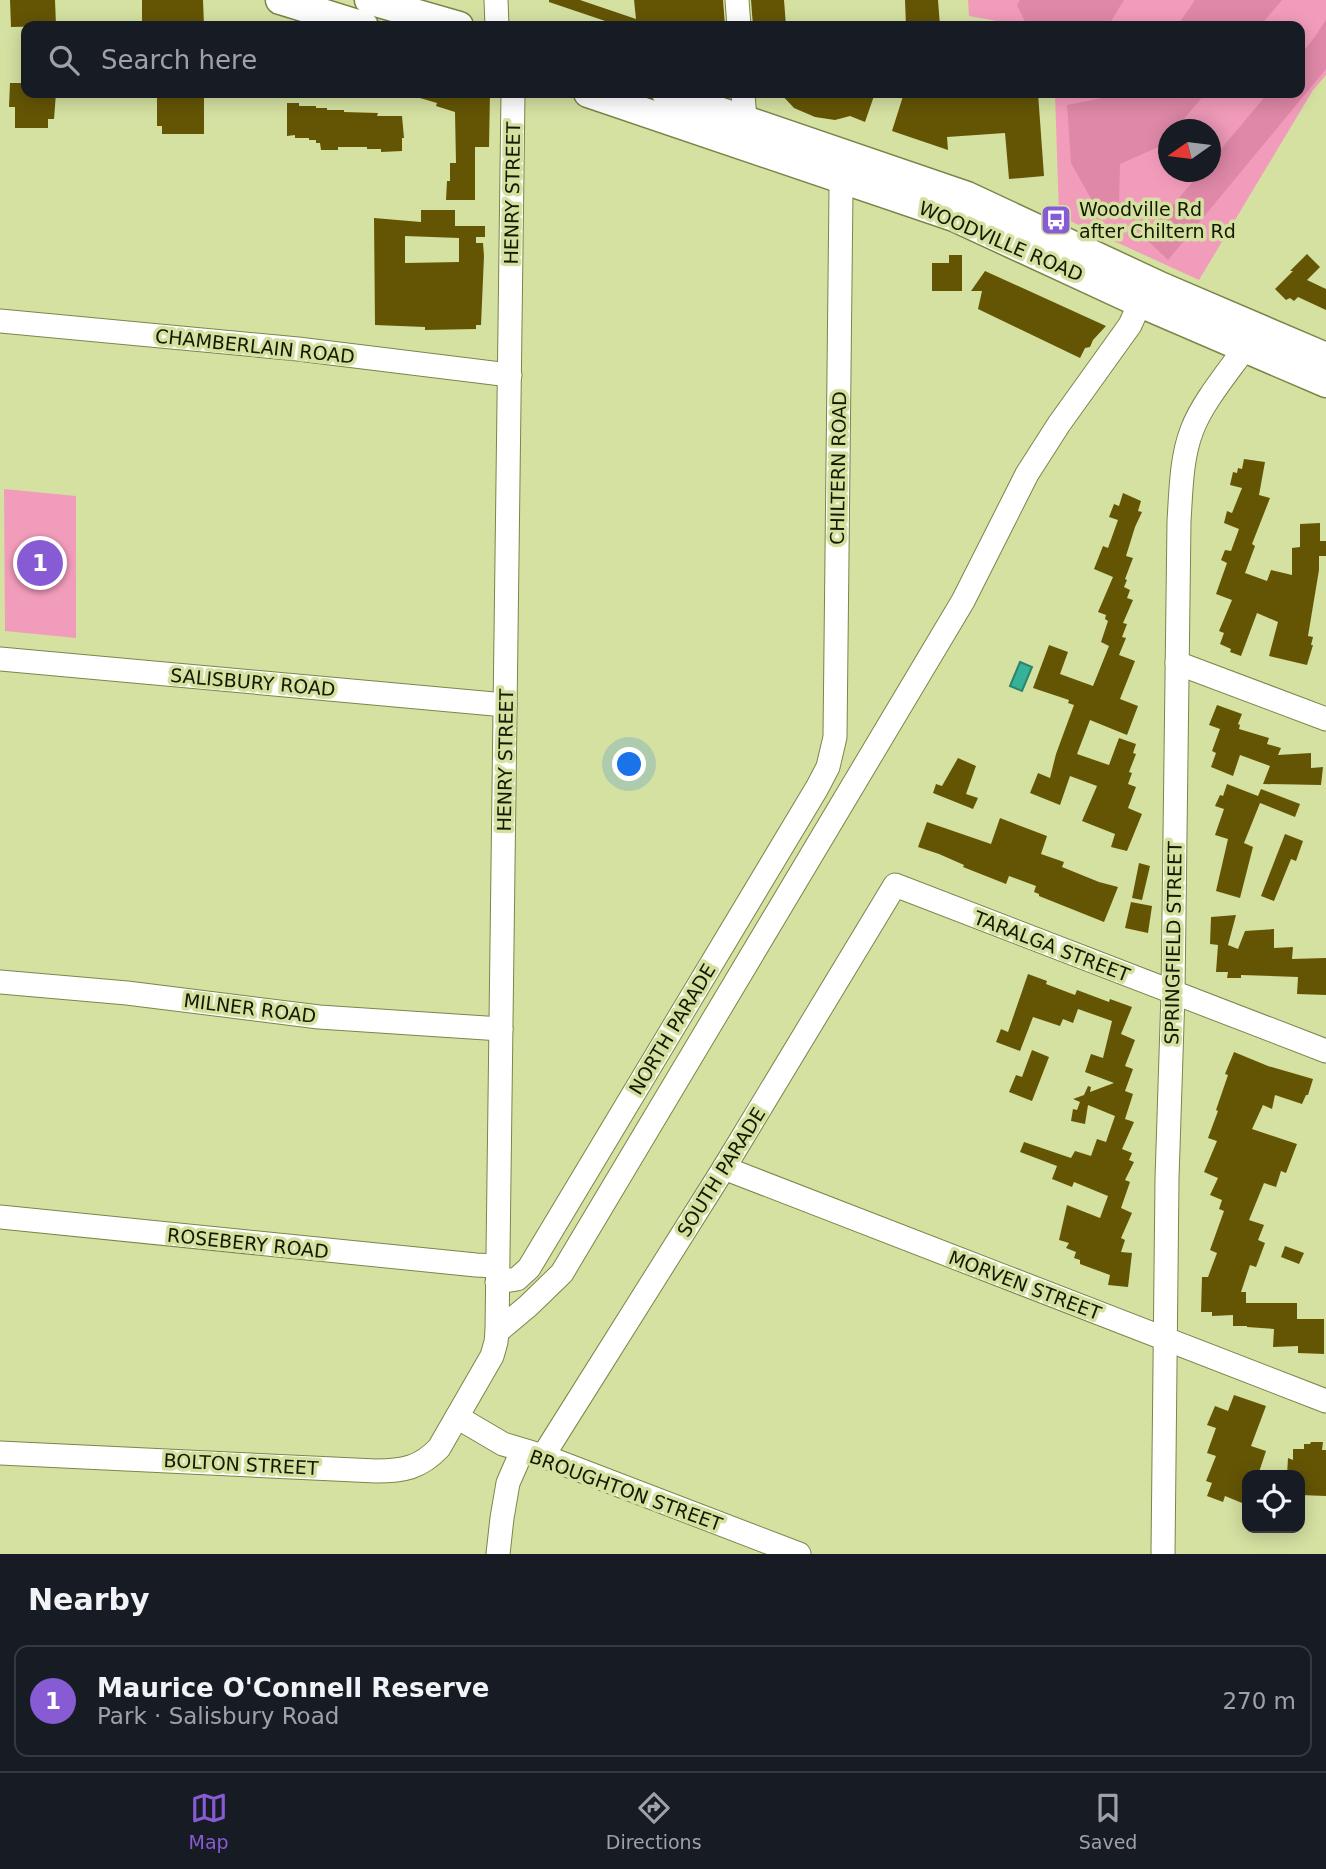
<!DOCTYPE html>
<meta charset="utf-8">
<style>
:root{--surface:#171b24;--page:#242831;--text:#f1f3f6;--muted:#9ea1a6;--line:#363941;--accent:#865bd4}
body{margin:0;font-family:"DejaVu Sans",sans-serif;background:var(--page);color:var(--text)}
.controls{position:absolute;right:21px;bottom:21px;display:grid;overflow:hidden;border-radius:14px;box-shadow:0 4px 18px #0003}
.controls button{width:63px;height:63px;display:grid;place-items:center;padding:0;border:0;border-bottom:2px solid var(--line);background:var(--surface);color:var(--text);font:35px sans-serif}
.compass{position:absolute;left:1158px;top:119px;width:63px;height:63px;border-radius:50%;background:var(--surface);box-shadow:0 4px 18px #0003;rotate:256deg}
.you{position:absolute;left:630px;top:765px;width:24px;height:24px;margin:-18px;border:5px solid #fff;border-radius:50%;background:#1a73e8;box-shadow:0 0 0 10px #1a73e833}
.badge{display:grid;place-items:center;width:46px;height:46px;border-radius:50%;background:var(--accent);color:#fff;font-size:23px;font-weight:700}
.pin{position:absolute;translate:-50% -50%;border:4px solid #fff;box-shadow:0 2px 7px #0006}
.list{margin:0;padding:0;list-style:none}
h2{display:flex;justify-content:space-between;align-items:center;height:91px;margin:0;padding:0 28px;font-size:30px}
h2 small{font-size:23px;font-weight:400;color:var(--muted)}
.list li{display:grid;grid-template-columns:46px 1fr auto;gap:21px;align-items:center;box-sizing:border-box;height:112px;margin:0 14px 14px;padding:0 14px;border:2px solid var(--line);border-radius:14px}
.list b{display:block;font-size:26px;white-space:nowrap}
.list p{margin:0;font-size:23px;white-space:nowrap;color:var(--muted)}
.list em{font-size:23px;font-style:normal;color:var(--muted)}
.icon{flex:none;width:38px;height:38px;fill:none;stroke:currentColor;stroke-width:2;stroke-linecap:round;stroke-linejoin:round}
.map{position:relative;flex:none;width:1326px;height:1554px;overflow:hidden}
.search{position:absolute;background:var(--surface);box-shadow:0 4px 18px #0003;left:21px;right:21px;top:21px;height:77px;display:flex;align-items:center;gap:18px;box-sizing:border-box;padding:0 24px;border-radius:14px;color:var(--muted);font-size:26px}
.sheet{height:217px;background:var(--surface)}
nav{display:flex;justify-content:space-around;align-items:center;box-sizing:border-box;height:98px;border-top:2px solid var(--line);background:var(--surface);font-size:19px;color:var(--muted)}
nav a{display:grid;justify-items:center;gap:4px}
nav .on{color:var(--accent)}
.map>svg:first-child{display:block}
.green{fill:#f29cbb;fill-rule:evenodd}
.forest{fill:#df88a8}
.water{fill:#37b29a;stroke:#2d846c;stroke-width:2}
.building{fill:#645505;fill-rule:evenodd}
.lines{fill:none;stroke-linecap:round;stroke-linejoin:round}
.minor-casing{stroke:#7b8549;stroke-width:25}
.major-casing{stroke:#7b8549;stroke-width:31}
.minor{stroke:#fff;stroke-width:23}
.major{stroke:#fff;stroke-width:28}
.labels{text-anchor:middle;stroke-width:7;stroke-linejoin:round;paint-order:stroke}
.street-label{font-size:19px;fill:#151902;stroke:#d5e1a1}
.poi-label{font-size:19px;fill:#151902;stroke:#d5e1a1;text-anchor:start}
</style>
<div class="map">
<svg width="1326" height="1554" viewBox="0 0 1326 1554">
<rect width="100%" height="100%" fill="#d5e1a1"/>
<!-- green -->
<g class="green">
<path d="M968 0H1326V75L1313 90 1199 280 1059 216 1055 93H1300V26H1025L969 16ZM1168 130H1210V172H1168Z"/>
<polygon points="4,489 76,496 76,638 5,631"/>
</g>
<!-- forest -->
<g class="forest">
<polygon points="1020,0 1124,0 1108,26 1027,26 1017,5"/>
<polygon points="1195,0 1282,0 1260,26 1177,26"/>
<polygon points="1326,20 1326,69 1168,260 1145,238 1201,172 1210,172 1211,161 1268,93 1300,93 1300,55 1314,38"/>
<polygon points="1127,93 1206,93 1175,129 1168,130 1168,138 1163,145 1120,164 1119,205 1099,213 1071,163 1067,105"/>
</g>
<!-- water -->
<polygon class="water" points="1020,662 1032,667 1022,691 1010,686"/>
<!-- building -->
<g class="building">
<polygon points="10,0 55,0 56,26 11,27"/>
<polygon points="142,0 203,0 204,26 142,26"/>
<polygon points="549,0 580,0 636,19 634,0 723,0 725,26 620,26 549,2"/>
<polygon points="751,0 784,0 786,26 753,26"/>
<polygon points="905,0 938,0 940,26 906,26"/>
<polygon points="10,83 26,83 26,93 56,93 54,119 48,119 48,128 15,128 15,107 9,107"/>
<polygon points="157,93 195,93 195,96 204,96 204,134 162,134 162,126 157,126"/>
<polygon points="414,93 490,93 489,147 475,147 475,200 446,200 447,181 450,181 450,163 456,163 455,112 436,106 437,103 413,96"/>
<polygon points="780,93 875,93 865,122 850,116 835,120 815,117 794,108"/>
<polygon points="904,93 1038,93 1044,176 1009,179 1005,133 947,137 948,150 892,131"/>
<polygon points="287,103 299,103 299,106 316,106 316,108 327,108 327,110 344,110 344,112 378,113 377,116 402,116 404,138 402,138 402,151 381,152 381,149 367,149 367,147 338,147 338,150 321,150 320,143 316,143 316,140 309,140 309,138 295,138 295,135 287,136"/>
<path d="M421 210H455V226H485V237H476V243H483L484 256 481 325H476V329L425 330V327L375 325 374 218 421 222ZM405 236 459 238V262L405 263Z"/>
<polygon points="1307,254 1320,267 1307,280 1326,289 1326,310 1298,297 1294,301 1290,298 1286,300 1275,289 1293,271 1290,271"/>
<polygon points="949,255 962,255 962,291 932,291 932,263 949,263"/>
<polygon points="985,271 1106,326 1093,340 1090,347 1085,348 1080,358 978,309 982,291 971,291"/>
<polygon points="1244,459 1265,462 1259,495 1270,498 1252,544 1255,546 1245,573 1267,581 1271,570 1292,575 1292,548 1300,547 1300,524 1320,523 1320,541 1326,541 1326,556 1319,556 1319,570 1308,636 1313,637 1311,645 1313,645 1307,665 1269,656 1278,622 1257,613 1241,656 1230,652 1231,649 1220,644 1224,633 1219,631 1232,600 1216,594 1227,563 1221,560 1225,550 1231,551 1239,529 1224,523 1227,511 1232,513 1242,488 1230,485 1233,472 1237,473 1238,468 1242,469"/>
<polygon points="1123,493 1141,501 1138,511 1142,512 1135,527 1126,556 1133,558 1125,579 1127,580 1124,587 1130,590 1127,598 1133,600 1123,623 1127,624 1122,637 1126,638 1119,655 1135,661 1120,699 1138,706 1127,735 1090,720 1077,754 1109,765 1119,738 1136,744 1133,753 1136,754 1129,772 1132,773 1128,784 1136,787 1128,808 1142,814 1127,851 1111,847 1115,834 1082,821 1097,786 1070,776 1060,805 1030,793 1038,773 1050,778 1056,754 1074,705 1068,703 1069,700 1033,688 1049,645 1068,652 1060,674 1093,686 1109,646 1101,642 1108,621 1105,619 1106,615 1098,612 1113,577 1094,569 1103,546 1108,548 1118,520 1109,517 1114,504 1119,506"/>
<polygon points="1217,705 1242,714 1238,724 1240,725 1239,729 1269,738 1267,744 1281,748 1278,755 1311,753 1311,768 1323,767 1321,785 1263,784 1270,766 1240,755 1233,776 1211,767 1216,753 1212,751 1220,729 1209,725"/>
<polygon points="958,758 976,766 966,794 978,798 973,809 933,793 936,784 942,786"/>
<polygon points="1227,784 1258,796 1261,789 1300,804 1295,817 1260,803 1244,843 1253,847 1240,898 1216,891 1228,839 1215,835 1224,809 1215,806 1220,795 1223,796"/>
<polygon points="1000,818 1047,836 1041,854 1064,862 1062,867 1099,882 1118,887 1104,922 1039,896 1039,894 1034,892 1036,886 1009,876 1006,884 963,867 964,865 939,854 918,847 927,822 991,844"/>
<polygon points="1285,834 1303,841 1296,861 1291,859 1274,901 1261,896"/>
<polygon points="1139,863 1150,866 1142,900 1132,898"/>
<polygon points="1131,902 1152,906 1148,933 1125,928"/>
<polygon points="1236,915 1228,945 1238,949 1245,931 1274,929 1274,948 1293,947 1292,959 1326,958 1326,995 1297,994 1298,977 1241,975 1241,978 1227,978 1228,972 1216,972 1218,945 1210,944 1211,917"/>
<polygon points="1028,974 1047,981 1046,984 1075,995 1077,990 1109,1002 1110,999 1132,1007 1121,1034 1135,1040 1125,1066 1133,1069 1125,1091 1133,1094 1125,1119 1134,1122 1122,1149 1132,1153 1129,1160 1134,1162 1125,1180 1130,1182 1121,1208 1132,1213 1121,1238 1125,1240 1121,1252 1132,1253 1128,1287 1108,1285 1110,1275 1080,1264 1080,1260 1074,1258 1076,1252 1066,1248 1069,1243 1059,1240 1067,1205 1100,1218 1108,1196 1074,1182 1072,1187 1052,1179 1057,1166 1020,1152 1024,1142 1071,1158 1075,1151 1091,1156 1097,1139 1106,1142 1115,1116 1088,1105 1085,1124 1071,1121 1073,1109 1077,1110 1080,1102 1073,1099 1084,1095 1088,1086 1091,1087 1090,1092 1114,1083 1085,1072 1091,1054 1103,1058 1112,1021 1078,1009 1073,1023 1063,1019 1060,1026 1033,1017 1020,1051 996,1042 1001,1029 1008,1032"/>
<polygon points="1032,1050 1049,1057 1032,1101 1009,1092 1016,1075 1022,1077"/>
<polygon points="1234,1052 1268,1066 1313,1079 1308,1095 1306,1095 1302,1104 1275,1095 1272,1109 1263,1105 1252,1129 1297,1144 1286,1173 1281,1171 1276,1187 1264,1183 1249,1220 1264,1225 1258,1240 1265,1243 1256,1267 1250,1265 1241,1292 1246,1292 1246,1303 1297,1303 1297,1319 1324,1319 1324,1354 1298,1353 1298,1346 1273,1347 1274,1329 1247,1327 1247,1326 1233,1326 1233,1315 1212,1316 1212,1312 1201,1312 1202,1277 1208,1277 1217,1253 1210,1250 1224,1211 1219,1209 1222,1200 1210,1195 1218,1178 1204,1172 1217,1141 1208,1138 1218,1111 1216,1110 1228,1075 1225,1074"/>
<polygon points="1285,1246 1304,1253 1299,1264 1281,1257"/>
<polygon points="1234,1395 1266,1406 1251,1446 1266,1451 1258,1475 1247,1475 1247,1505 1225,1496 1223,1502 1207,1496 1212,1483 1206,1481 1216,1456 1207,1453 1216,1428 1207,1425 1215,1406 1228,1411"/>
<polygon points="1311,1442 1323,1442 1322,1450 1326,1450 1326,1496 1300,1495 1300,1475 1287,1475 1288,1458 1293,1460 1293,1449 1304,1449 1304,1444 1310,1444"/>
</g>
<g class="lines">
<!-- minor casing -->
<g class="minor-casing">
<g id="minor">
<polyline points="496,0 497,26"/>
<polyline points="737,0 739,26"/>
<polyline points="743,93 745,120"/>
<polyline points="0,321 298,349 510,375"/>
<polyline points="0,659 505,705"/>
<polyline points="1177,663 1326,719"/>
<polyline points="0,982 127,993 319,1017 501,1029"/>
<polyline points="724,1168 1326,1401"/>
<polyline points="0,1217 476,1265 497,1266"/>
<polyline points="497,1282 517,1279 529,1268 817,788 828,767 835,737 841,190 840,178"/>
<polyline points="497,1332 528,1306 562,1273 963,601 1027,474 1059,424 1130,325 1140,303"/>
<polyline points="457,1417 503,1444 543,1456 799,1554"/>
<path d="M0 1453 376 1471C403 1471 420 1468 439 1448L492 1356 496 1342 497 1332 513 93"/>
<polyline points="543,1456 724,1168 895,885 1326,1051"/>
<polyline points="498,1554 502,1518 508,1483 522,1451"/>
<path d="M1163 1554 1167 1179 1173 993 1179 521C1181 492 1181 458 1192 430 1202 403 1228 372 1245 348"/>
</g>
</g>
<!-- major casing -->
<g class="major-casing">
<g id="major">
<polyline points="280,0 364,26"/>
<polyline points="369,0 459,26"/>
<polyline points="588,93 954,217 1140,303 1326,383"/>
<polyline points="666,93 967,196 1162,287 1326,357"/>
</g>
</g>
<!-- minor -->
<use href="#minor" class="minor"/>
<!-- major -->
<use href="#major" class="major"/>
</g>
<!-- icons -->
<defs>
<g id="bus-square" transform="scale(1.575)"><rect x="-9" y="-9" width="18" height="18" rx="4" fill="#865bd4" stroke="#d5e1a1"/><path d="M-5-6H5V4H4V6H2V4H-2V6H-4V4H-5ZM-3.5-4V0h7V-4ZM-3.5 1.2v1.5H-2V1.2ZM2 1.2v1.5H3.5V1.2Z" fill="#fff"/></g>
</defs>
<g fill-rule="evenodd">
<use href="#bus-square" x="1056" y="220"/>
</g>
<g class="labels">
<!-- street labels -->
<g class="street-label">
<text transform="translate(512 193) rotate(-89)" y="7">HENRY STREET</text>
<text transform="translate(1001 241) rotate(23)" y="7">WOODVILLE ROAD</text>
<text transform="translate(255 346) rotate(6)" y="7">CHAMBERLAIN ROAD</text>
<text transform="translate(838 468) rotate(-89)" y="7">CHILTERN ROAD</text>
<text transform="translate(253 682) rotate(5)" y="7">SALISBURY ROAD</text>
<text transform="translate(505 760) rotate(-89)" y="7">HENRY STREET</text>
<text transform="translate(1173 943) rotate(-89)" y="7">SPRINGFIELD STREET</text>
<text transform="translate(1052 946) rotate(21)" y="7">TARALGA STREET</text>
<text transform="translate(250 1008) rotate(7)" y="7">MILNER ROAD</text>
<text transform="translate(672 1029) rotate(-59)" y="7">NORTH PARADE</text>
<text transform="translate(721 1172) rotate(-58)" y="7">SOUTH PARADE</text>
<text transform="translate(248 1243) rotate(6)" y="7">ROSEBERY ROAD</text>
<text transform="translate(1025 1285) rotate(21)" y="7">MORVEN STREET</text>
<text transform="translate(241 1464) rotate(3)" y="7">BOLTON STREET</text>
<text transform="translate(626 1490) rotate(20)" y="7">BROUGHTON STREET</text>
</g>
<!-- poi labels -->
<g class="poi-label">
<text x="1079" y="216">Woodville Rd<tspan x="1079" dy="22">after Chiltern Rd</tspan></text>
</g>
</g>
</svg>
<div class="controls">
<button><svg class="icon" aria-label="locate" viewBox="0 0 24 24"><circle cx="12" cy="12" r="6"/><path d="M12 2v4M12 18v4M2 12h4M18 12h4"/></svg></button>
</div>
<svg class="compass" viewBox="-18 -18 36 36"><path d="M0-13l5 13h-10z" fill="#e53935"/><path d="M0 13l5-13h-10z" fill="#9ea1a6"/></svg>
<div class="you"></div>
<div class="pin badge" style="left:40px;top:563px">1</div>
<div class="search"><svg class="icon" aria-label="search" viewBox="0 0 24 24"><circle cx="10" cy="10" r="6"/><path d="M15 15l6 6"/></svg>Search here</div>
</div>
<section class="sheet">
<h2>Nearby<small></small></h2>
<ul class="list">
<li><span class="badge">1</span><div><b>Maurice O'Connell Reserve</b><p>Park · Salisbury Road</p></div><em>270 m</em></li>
</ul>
</section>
<nav>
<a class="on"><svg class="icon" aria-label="map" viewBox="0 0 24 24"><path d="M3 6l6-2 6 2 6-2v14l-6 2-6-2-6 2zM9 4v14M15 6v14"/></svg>Map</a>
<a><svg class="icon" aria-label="directions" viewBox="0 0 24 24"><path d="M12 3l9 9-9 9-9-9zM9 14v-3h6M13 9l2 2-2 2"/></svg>Directions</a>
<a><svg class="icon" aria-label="saved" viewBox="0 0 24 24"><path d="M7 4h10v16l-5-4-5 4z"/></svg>Saved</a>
</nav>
